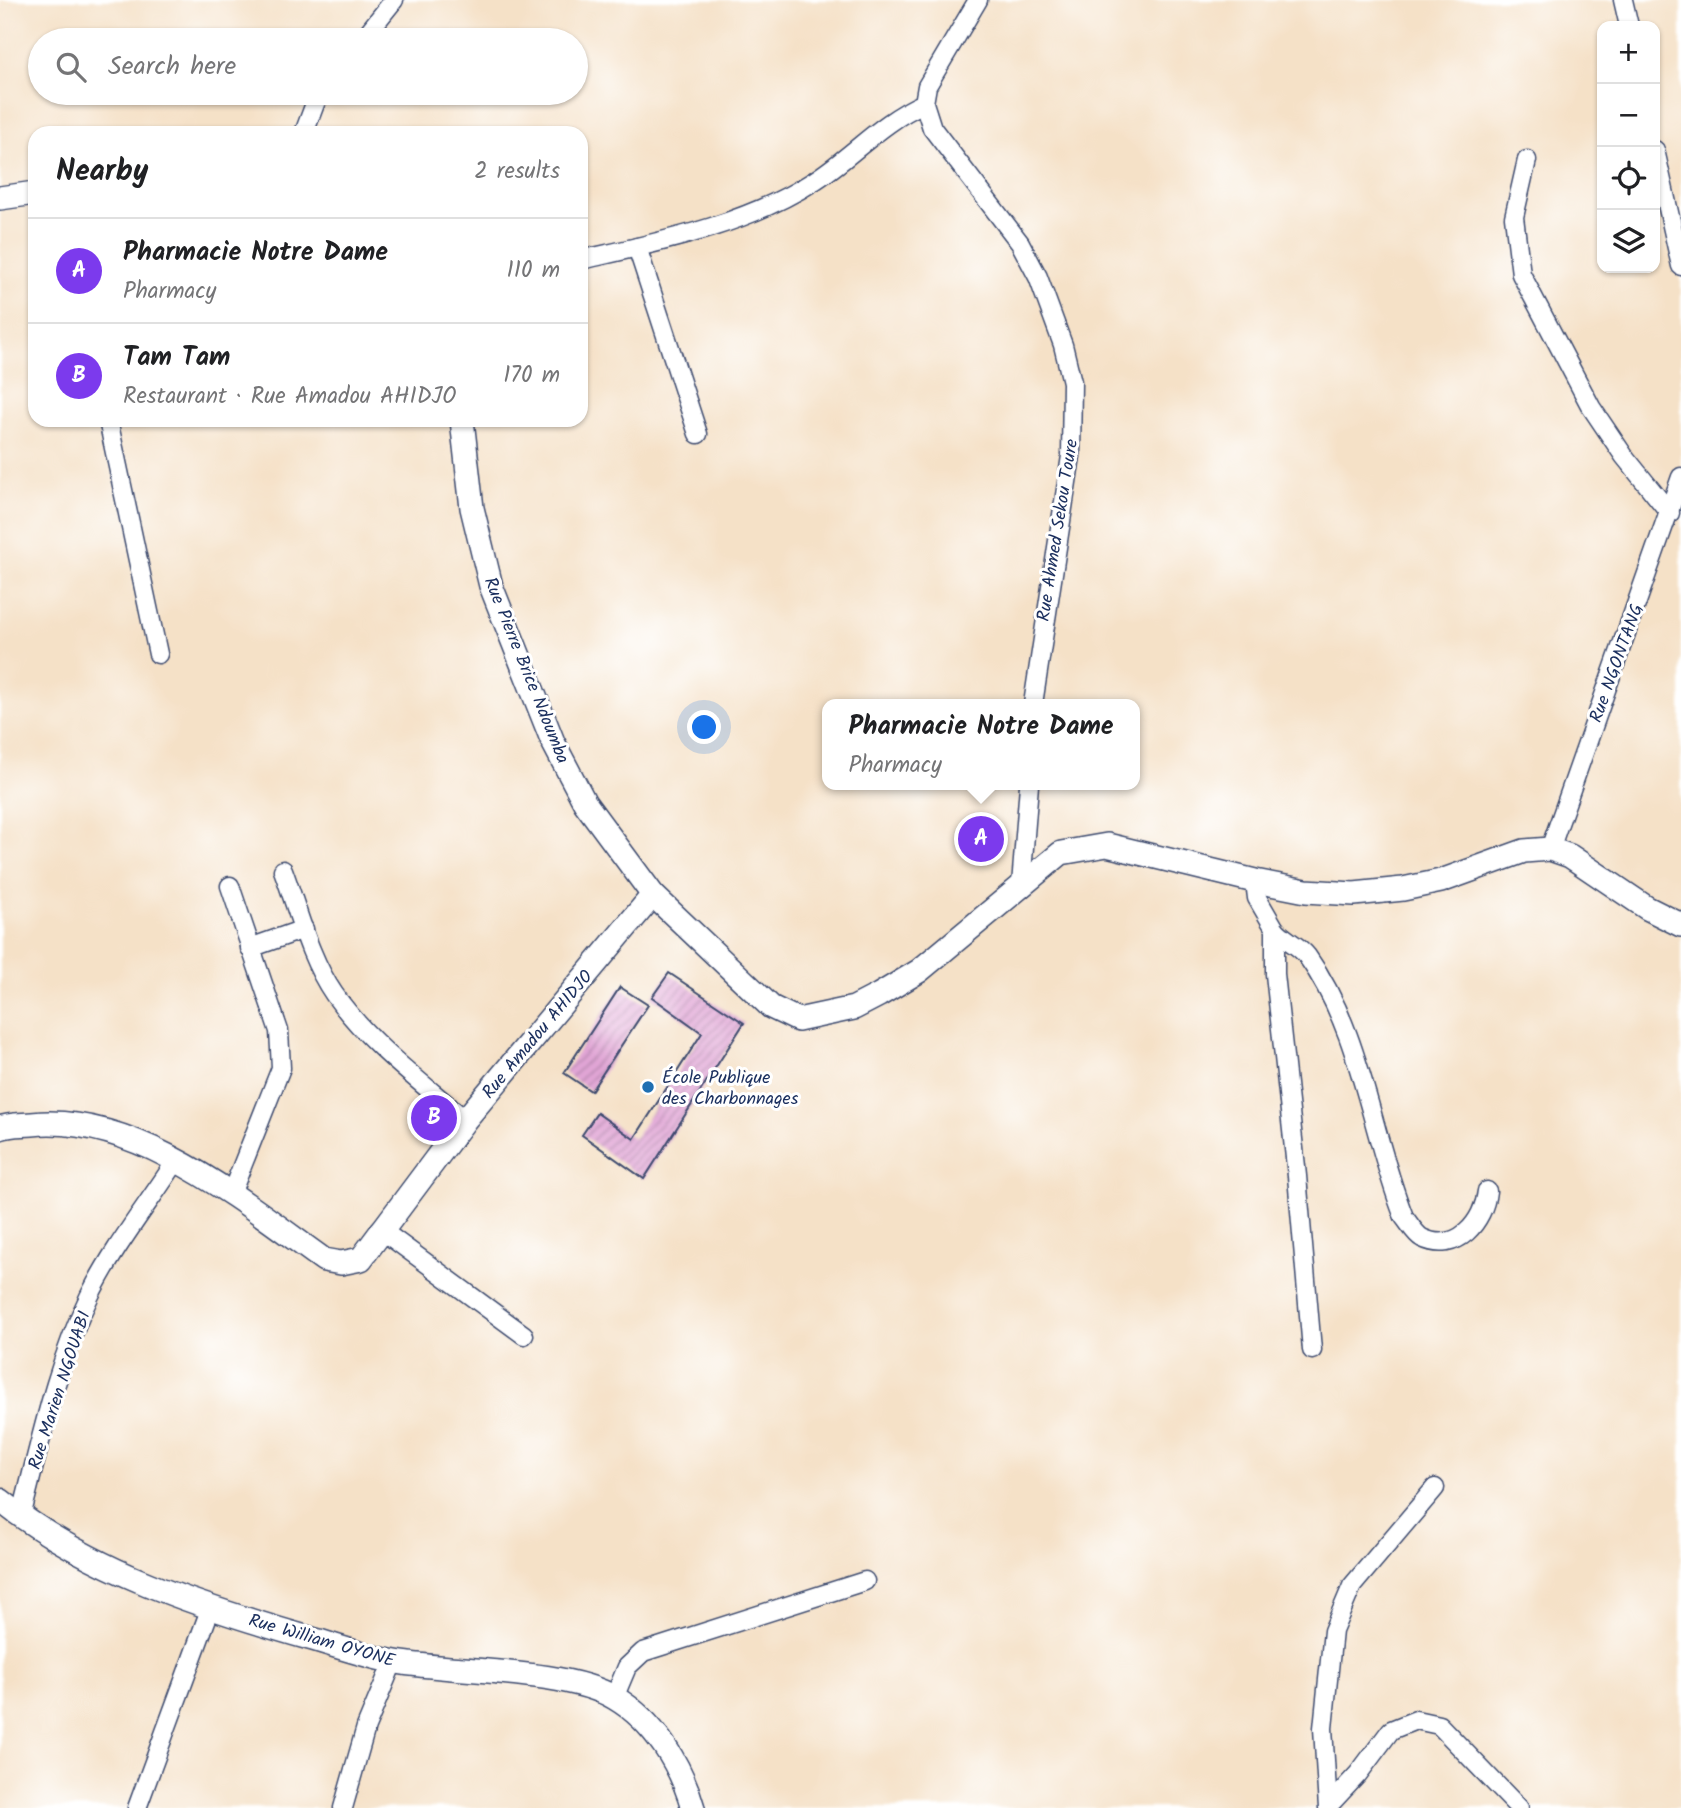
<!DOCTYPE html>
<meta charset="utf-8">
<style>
:root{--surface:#fff;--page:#f6f6f6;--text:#202124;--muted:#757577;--line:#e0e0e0;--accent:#7c3aed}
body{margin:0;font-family:Kalam,sans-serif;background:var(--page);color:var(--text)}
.controls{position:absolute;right:21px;top:21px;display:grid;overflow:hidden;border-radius:14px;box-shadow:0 2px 5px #0004}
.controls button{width:63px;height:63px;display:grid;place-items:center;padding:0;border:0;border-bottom:2px solid var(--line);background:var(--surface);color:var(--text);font:35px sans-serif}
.you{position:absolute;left:705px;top:728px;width:24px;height:24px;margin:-18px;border:5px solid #fff;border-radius:50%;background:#1a73e8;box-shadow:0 0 0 10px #1a73e833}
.badge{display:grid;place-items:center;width:46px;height:46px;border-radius:50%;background:var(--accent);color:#fff;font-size:23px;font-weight:700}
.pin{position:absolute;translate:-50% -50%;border:4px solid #fff;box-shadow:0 2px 7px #0006}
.popup{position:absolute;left:822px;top:699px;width:318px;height:91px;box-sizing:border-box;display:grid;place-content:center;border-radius:14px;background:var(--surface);filter:drop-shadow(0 2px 5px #0005);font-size:23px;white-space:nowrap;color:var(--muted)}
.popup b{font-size:26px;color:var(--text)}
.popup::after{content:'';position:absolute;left:50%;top:100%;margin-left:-14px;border:14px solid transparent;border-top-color:var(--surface)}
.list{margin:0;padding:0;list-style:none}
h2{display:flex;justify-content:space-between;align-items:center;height:91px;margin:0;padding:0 28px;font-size:30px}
h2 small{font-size:23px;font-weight:400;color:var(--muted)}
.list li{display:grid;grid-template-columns:46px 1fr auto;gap:21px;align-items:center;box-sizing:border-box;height:105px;padding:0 28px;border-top:2px solid var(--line)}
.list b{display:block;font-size:26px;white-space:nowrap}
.list p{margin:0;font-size:23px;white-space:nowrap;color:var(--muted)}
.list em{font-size:23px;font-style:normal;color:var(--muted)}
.icon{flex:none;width:38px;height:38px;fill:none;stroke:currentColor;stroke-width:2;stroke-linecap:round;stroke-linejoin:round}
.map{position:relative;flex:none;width:1681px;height:1808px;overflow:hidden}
.search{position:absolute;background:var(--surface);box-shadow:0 2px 5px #0004;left:28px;top:28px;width:560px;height:77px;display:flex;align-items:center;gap:18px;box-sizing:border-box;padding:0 24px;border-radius:38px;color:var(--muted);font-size:26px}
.panel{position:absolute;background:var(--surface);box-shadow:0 2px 5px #0004;left:28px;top:126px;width:560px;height:301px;border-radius:21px}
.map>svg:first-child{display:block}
.building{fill:url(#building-hatch)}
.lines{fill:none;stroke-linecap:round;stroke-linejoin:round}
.minor-casing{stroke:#3c4a6e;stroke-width:21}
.tertiary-casing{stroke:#3c4a6e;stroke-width:26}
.minor{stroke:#fff;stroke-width:18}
.tertiary{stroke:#fff;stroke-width:23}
.poi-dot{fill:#1f6fb2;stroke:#fff;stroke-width:2.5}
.labels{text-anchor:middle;stroke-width:6;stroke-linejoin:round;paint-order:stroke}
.street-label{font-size:18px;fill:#1b2f5e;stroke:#fff}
.poi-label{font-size:18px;fill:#1b2f5e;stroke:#fff;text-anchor:start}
</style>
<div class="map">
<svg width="1681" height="1808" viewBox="0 0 1681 1808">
<defs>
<pattern id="building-hatch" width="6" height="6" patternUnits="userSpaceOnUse" patternTransform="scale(1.75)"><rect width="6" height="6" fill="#e1a5d5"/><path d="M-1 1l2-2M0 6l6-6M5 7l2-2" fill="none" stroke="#b687b0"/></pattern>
</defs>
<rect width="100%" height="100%" fill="#fff"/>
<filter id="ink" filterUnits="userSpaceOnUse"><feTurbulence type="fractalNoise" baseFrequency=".0143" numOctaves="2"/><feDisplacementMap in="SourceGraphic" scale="14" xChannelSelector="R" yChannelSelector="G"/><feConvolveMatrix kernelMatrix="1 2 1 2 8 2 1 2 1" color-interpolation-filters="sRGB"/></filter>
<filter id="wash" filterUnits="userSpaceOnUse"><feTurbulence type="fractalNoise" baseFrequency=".00686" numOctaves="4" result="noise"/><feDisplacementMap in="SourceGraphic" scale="28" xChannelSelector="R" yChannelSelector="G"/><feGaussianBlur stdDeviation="1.57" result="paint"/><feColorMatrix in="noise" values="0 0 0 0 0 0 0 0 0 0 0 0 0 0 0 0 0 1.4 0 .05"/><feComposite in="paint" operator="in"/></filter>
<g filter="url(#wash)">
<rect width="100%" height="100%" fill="#f5e1c7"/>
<g id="blocks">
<!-- building -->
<g class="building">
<polygon points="669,973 744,1023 644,1179 582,1135 597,1113 634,1139 702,1033 652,997"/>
<polygon points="620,987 648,1005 591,1091 564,1073"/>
</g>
</g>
</g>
<g filter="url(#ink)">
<use href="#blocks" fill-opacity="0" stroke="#3c4a6e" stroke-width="2"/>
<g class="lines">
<!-- minor casing -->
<g class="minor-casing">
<g id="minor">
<polyline points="978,0 927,86 924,103 932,128 1020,243 1038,277 1063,345 1072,382 1071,456 1033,704"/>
<polyline points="1623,0 1629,26"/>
<polyline points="362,40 394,0"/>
<polyline points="304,133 319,93"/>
<polyline points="1655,150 1681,266"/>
<polyline points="1527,160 1514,217 1521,274 1591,407 1624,456 1670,513"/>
<polyline points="637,247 698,434"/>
<path d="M581 260C660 242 746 225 814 181 853 156 881 122 924 103"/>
<polyline points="108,420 158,654"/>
<polyline points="1550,849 1681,477"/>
<path d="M283 870C298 910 309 958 334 994 368 1043 420 1081 465 1120"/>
<polyline points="1255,881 1257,898 1275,929 1275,974 1297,1176 1312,1350"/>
<polyline points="1021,885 1029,785"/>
<polyline points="230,886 279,1031 281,1068 231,1194"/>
<path d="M1275 929C1284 940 1299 945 1307 956 1362 1033 1370 1131 1404 1217 1409 1223 1415 1234 1422 1238 1457 1255 1484 1221 1487 1191"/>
<polyline points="250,948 304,929"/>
<polyline points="380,1229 524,1335"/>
<path d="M21 1517C40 1444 56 1365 89 1297 113 1248 147 1206 176 1161"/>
<polyline points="614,1698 627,1667 643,1652 865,1581"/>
<polyline points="1329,1805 1358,1774 1391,1730 1416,1720 1439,1725 1519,1808"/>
<polyline points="137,1808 211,1607"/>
<polyline points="343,1808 366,1727 393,1662"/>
<polyline points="1328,1808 1323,1728 1333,1631 1352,1586 1435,1488"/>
</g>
</g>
<!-- tertiary casing -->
<g class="tertiary-casing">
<g id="tertiary">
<polyline points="0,198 35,193"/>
<polyline points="462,420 472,508 491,586 553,742 585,803 653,895 771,1007 798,1020 854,1008 879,995 919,971 1061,853 1107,845 1255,881 1306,891 1354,894 1403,889 1441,881 1524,851 1550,849 1570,856 1647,908 1681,925"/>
<path d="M0 1128C10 1124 21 1125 32 1124 137 1113 244 1203 324 1260L341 1263 361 1259 465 1120 653 895"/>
<path d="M0 1500C89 1571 201 1607 309 1638 337 1646 367 1657 396 1662 455 1672 566 1669 615 1698 654 1721 681 1765 693 1808"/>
</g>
</g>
<!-- minor -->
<use href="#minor" class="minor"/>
<!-- tertiary -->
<use href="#tertiary" class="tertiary"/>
</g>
</g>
<!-- markers -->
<circle class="poi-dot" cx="648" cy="1087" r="7"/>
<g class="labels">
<!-- street labels -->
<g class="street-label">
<text transform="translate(1057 530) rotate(-81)" y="6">Rue Ahmed Sekou Toure</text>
<text transform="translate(1616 663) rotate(-70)" y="6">Rue NGONTANG</text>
<text transform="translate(527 670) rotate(68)" y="6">Rue Pierre Brice Ndoumba</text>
<text transform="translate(537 1034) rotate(-50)" y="6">Rue Amadou AHIDJO</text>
<text transform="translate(59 1390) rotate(-72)" y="6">Rue Marien NGOUABI</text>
<text transform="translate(322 1640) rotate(16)" y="6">Rue William OYONE</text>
</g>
<!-- poi labels -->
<g class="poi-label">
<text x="662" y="1083">École Publique<tspan x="662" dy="21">des Charbonnages</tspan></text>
</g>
</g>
</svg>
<div class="controls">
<button>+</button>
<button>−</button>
<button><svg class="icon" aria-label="locate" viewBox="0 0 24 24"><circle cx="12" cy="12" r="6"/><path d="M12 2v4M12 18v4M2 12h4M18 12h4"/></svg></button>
<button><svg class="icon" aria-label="layers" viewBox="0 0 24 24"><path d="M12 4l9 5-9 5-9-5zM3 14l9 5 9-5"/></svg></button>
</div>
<div class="you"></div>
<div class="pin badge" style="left:981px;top:839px">A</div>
<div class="popup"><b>Pharmacie Notre Dame</b>Pharmacy</div>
<div class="pin badge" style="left:434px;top:1118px">B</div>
<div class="search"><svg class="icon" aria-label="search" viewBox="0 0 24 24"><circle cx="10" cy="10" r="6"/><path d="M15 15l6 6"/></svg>Search here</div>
<section class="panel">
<h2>Nearby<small>2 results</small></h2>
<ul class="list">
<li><span class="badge">A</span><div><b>Pharmacie Notre Dame</b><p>Pharmacy</p></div><em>110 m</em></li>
<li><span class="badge">B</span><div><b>Tam Tam</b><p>Restaurant · Rue Amadou AHIDJO</p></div><em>170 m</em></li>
</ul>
</section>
</div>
